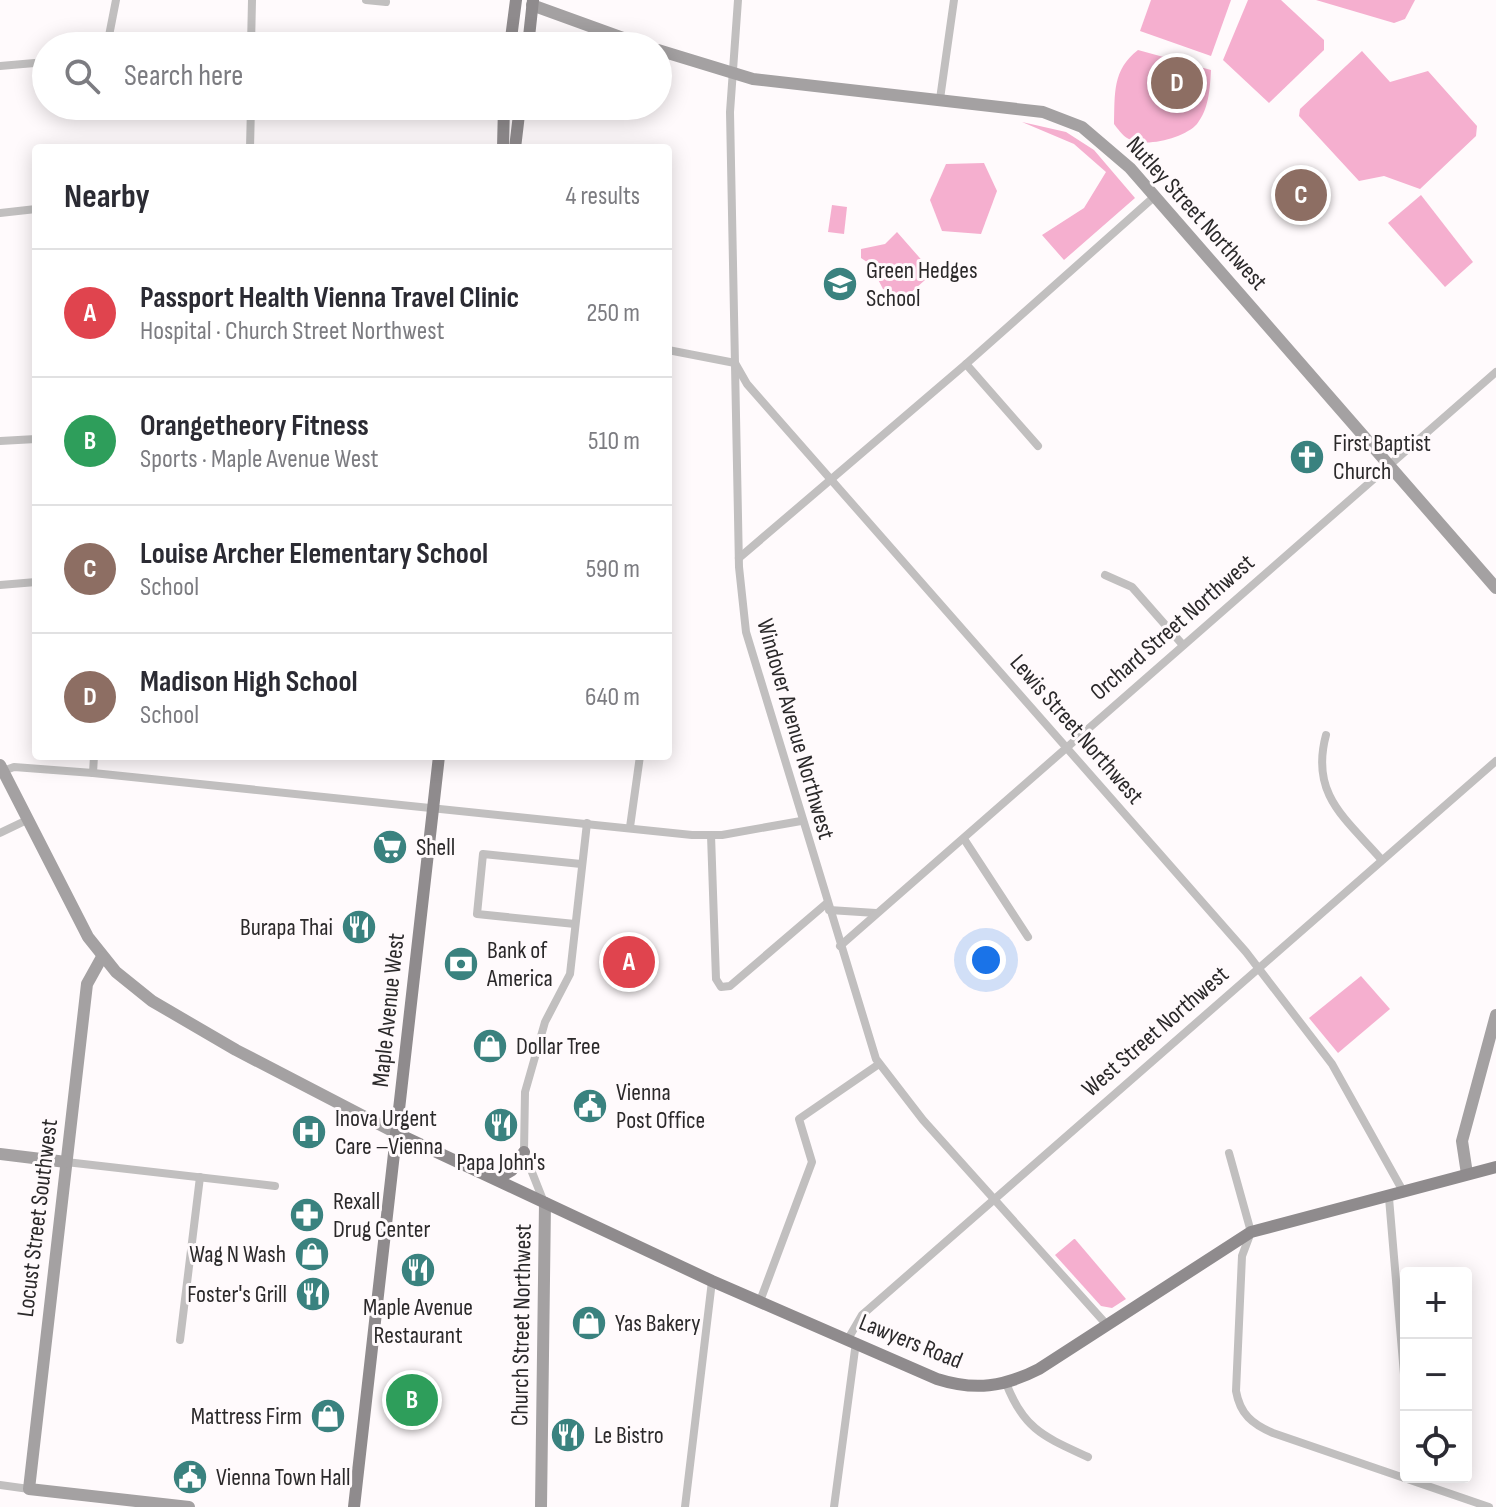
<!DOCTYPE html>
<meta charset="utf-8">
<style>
:root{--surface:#fff;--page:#f2f2f3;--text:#2b2b33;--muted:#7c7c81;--line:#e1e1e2;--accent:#d93025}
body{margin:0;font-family:"Sofia Sans Condensed",sans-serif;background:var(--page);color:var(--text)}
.controls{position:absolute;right:24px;bottom:24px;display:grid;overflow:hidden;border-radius:8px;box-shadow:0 4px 20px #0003}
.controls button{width:72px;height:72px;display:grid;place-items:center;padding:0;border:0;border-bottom:2px solid var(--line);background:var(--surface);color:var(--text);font:40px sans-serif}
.you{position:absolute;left:986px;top:960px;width:28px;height:28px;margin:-20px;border:6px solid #fff;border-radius:50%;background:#1a73e8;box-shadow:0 0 0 12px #1a73e833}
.badge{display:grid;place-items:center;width:52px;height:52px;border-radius:50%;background:var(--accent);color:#fff;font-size:26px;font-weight:700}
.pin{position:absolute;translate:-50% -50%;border:4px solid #fff;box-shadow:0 2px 8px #0006}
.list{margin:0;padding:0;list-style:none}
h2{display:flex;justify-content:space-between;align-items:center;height:104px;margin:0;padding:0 32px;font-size:34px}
h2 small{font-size:26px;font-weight:400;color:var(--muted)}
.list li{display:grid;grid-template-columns:52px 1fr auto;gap:24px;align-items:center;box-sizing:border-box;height:128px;padding:0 32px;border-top:2px solid var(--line)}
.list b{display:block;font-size:30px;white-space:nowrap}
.list p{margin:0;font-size:26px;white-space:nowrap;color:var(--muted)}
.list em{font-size:26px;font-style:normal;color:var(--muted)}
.icon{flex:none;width:44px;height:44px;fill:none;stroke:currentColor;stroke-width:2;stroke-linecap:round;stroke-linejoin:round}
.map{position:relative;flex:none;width:1496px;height:1507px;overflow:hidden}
.search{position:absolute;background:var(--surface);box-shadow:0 4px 20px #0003;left:32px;top:32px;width:640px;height:88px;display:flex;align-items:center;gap:20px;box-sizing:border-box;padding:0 28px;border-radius:44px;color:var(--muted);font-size:30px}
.panel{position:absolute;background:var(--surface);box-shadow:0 4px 20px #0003;left:32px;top:144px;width:640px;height:616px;border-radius:8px}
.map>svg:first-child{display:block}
.green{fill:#f5afcf}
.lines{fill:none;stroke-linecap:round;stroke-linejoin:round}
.street{stroke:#c1bfbf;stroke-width:8}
.secondary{stroke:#a4a1a2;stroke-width:12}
.primary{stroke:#8f8b8d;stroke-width:12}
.labels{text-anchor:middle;stroke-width:6;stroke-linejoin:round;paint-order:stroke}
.street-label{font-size:24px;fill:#2b292a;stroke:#fffafc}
.poi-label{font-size:24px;fill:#2b292a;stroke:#fffafc;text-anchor:start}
</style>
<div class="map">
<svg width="1496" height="1507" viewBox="0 0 1496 1507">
<rect width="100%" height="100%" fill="#fffafc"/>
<!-- green -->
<g class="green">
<polygon points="1151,0 1231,0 1211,56 1140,31"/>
<polygon points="1248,0 1281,0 1324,40 1324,50 1269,103 1223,60"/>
<polygon points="1316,0 1415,0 1405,19 1394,23"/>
<path d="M1138 50 1211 70C1210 88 1209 109 1197 124 1185 138 1143 149 1127 138 1122 135 1118 129 1114 124 1115 94 1112 70 1138 50Z"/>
<polygon points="1362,51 1390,82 1428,71 1477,126 1476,136 1420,189 1384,176 1359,181 1299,116 1300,109"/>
<polygon points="1022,122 1066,132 1094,150 1135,198 1064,260 1042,235 1084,208 1106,172 1074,144"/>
<polygon points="984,163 997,191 981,234 942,231 930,200 946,164"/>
<polygon points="1421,195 1473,262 1445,287 1388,223"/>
<polygon points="832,205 847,207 844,234 828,232"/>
<polygon points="897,232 933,273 900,302 891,291 883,289 870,264 861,258 861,249 885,244"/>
<polygon points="1361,976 1390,1009 1338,1053 1309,1018"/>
<polygon points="1074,1239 1075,1239 1126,1299 1112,1308 1101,1306 1055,1255"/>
</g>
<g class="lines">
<!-- street -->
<g class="street">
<polyline points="366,0 386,2"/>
<polyline points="738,0 730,112 739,567 746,632 876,1059 923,1120 1107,1325"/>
<polyline points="107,46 116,0"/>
<polyline points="251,46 252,0"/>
<polyline points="0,66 46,62"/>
<polyline points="940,99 954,0"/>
<polyline points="250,148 251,106"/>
<polyline points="0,213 36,209"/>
<polyline points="668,350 735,363 747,384 1246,952 1332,1064 1404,1193"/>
<polyline points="966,364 1038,446"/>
<polyline points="0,441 36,439"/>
<polyline points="739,558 966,364 1154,197"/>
<polyline points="1105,575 1132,587 1182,644"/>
<polyline points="0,585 36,582"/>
<path d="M1326 735C1310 794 1345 818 1381 859"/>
<polyline points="3,771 14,767 93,773 692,835 722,835 801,821"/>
<polyline points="93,773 94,756"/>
<polyline points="630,827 640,756"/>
<polyline points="0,833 27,820"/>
<polyline points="711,835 716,979 721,987 730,986 827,903"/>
<polyline points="964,839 1028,937"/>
<polyline points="829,910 876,913"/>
<polyline points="575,924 477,914 483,854 581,864"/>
<polyline points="840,946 1496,372"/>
<path d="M1229 1153 1251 1232 1242 1256 1236 1391C1240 1414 1252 1424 1273 1433L1489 1507"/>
<polyline points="66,1162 275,1186"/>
<polyline points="1389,1198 1406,1398"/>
<polyline points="543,1200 524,1152 525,1092 545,1022 570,974 587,823"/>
<polyline points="760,1301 812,1162 799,1119 879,1064"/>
<polyline points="848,1339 862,1315 1496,761"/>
<polyline points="180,1340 200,1177"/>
<path d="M1006 1383C1024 1430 1045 1437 1088 1457"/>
<polyline points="0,1485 29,1489"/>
<polyline points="685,1507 712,1281"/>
<polyline points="834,1507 856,1342"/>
</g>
<!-- secondary -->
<g class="secondary">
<polyline points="532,5 645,46"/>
<polyline points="658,50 753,79 1043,112 1082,127 1130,168 1496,588"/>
<polyline points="0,765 88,937 116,972 152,1001 236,1050 396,1133"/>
<polyline points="102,957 87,984 29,1489 189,1507"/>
<polyline points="0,1154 66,1162"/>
<polyline points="1467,1174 1462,1141 1496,1015"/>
<polyline points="541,1507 545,1203"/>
</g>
<!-- primary -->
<g class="primary">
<polyline points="510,46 516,0"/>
<polyline points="528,46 533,0"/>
<polyline points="503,148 504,106"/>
<polyline points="515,148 520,106"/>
<path d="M396 1133 712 1281 937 1379C975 1391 1004 1387 1039 1369L1251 1232 1496 1167"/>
<polyline points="497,1179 512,1170 524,1152"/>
<polyline points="354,1507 439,756"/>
</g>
</g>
<!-- icons -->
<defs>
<g id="school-disc" transform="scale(1.8)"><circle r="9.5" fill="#3a827f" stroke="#fffafc"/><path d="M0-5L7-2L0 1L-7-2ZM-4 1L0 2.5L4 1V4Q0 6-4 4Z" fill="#fff"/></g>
<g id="church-disc" transform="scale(1.8)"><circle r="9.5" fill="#3a827f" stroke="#fffafc"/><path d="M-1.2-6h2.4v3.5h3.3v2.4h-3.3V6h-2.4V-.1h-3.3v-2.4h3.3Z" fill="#fff"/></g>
<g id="supermarket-disc" transform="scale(1.8)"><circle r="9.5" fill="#3a827f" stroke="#fffafc"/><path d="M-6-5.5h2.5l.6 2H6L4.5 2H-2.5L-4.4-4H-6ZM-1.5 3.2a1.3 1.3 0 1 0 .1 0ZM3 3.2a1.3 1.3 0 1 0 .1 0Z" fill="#fff"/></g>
<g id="restaurant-disc" transform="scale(1.8)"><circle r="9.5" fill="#3a827f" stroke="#fffafc"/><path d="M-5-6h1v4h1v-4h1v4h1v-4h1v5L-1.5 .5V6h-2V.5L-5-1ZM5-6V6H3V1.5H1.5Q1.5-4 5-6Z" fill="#fff"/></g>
<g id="bank-disc" transform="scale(1.8)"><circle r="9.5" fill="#3a827f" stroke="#fffafc"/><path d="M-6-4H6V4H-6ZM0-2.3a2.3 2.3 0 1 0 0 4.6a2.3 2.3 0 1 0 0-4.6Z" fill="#fff"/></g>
<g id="shop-disc" transform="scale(1.8)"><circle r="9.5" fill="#3a827f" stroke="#fffafc"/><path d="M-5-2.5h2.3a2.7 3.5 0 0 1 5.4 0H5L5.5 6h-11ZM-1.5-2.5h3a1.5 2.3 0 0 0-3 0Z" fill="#fff"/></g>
<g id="civic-disc" transform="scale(1.8)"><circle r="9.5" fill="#3a827f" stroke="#fffafc"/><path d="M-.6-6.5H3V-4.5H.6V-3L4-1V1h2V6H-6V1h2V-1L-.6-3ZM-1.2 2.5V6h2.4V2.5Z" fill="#fff"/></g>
<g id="hospital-disc" transform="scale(1.8)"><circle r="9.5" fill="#3a827f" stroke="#fffafc"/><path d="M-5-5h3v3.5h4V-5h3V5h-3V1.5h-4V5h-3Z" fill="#fff"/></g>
<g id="pharmacy-disc" transform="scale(1.8)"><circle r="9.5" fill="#3a827f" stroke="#fffafc"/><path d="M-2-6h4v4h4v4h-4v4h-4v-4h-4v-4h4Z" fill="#fff"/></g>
</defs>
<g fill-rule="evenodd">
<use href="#school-disc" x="840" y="284"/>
<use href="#church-disc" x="1307" y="457"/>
<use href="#supermarket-disc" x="390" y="847"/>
<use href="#restaurant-disc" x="359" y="927"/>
<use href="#bank-disc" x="461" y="964"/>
<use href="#shop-disc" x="490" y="1046"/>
<use href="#civic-disc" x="590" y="1106"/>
<use href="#restaurant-disc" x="501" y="1125"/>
<use href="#hospital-disc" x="309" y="1132"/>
<use href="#pharmacy-disc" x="307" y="1215"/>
<use href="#shop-disc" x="312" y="1254"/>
<use href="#restaurant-disc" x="418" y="1270"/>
<use href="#restaurant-disc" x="313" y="1294"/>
<use href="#shop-disc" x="589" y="1323"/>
<use href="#shop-disc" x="328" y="1416"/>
<use href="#restaurant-disc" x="568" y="1435"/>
<use href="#civic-disc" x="190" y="1477"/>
</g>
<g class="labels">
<!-- street labels -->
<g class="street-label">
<text transform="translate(1197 213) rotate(48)" y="8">Nutley Street Northwest</text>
<text transform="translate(1172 627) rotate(-41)" y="8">Orchard Street Northwest</text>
<text transform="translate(796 729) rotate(74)" y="8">Windover Avenue Northwest</text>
<text transform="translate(1077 729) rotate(49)" y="8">Lewis Street Northwest</text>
<text transform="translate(388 1010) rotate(-84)" y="8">Maple Avenue West</text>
<text transform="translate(1155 1031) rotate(-41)" y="8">West Street Northwest</text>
<text transform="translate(37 1218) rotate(-83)" y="8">Locust Street Southwest</text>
<text transform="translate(521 1325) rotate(-89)" y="8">Church Street Northwest</text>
<text transform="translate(911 1341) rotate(22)" y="8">Lawyers Road</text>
</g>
<!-- poi labels -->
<g class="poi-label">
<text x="866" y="278">Green Hedges<tspan x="866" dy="28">School</tspan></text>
<text x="1333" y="451">First Baptist<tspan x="1333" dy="28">Church</tspan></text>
<text x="416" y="855">Shell</text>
<text x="333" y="935" text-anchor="end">Burapa Thai</text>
<text x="487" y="958">Bank of<tspan x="487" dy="28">America</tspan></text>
<text x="516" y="1054">Dollar Tree</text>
<text x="616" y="1100">Vienna<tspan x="616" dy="28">Post Office</tspan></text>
<text x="335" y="1126">Inova Urgent<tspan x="335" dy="28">Care –Vienna</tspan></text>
<text x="501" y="1170" text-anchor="middle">Papa John's</text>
<text x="333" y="1209">Rexall<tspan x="333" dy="28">Drug Center</tspan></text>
<text x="286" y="1262" text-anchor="end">Wag N Wash</text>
<text x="287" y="1302" text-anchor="end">Foster's Grill</text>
<text x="418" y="1315" text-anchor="middle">Maple Avenue<tspan x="418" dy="28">Restaurant</tspan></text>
<text x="615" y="1331">Yas Bakery</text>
<text x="302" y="1424" text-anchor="end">Mattress Firm</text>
<text x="594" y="1443">Le Bistro</text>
<text x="216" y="1485">Vienna Town Hall</text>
</g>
</g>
</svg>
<div class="controls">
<button>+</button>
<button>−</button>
<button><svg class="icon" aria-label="locate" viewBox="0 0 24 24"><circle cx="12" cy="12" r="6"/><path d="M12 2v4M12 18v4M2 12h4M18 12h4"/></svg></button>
</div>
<div class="you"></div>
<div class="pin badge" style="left:629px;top:962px;background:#e0444e">A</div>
<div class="pin badge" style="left:412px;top:1400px;background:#2e9e5b">B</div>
<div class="pin badge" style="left:1301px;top:195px;background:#8d6e63">C</div>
<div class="pin badge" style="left:1177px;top:83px;background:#8d6e63">D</div>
<div class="search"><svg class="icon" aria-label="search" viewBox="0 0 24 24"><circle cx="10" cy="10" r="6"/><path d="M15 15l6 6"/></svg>Search here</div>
<section class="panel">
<h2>Nearby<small>4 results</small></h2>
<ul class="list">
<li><span class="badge" style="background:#e0444e">A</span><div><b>Passport Health Vienna Travel Clinic</b><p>Hospital · Church Street Northwest</p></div><em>250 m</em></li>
<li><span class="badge" style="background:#2e9e5b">B</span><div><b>Orangetheory Fitness</b><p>Sports · Maple Avenue West</p></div><em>510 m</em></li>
<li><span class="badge" style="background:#8d6e63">C</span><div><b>Louise Archer Elementary School</b><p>School</p></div><em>590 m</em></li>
<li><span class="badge" style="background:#8d6e63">D</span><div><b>Madison High School</b><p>School</p></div><em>640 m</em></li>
</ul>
</section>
</div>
